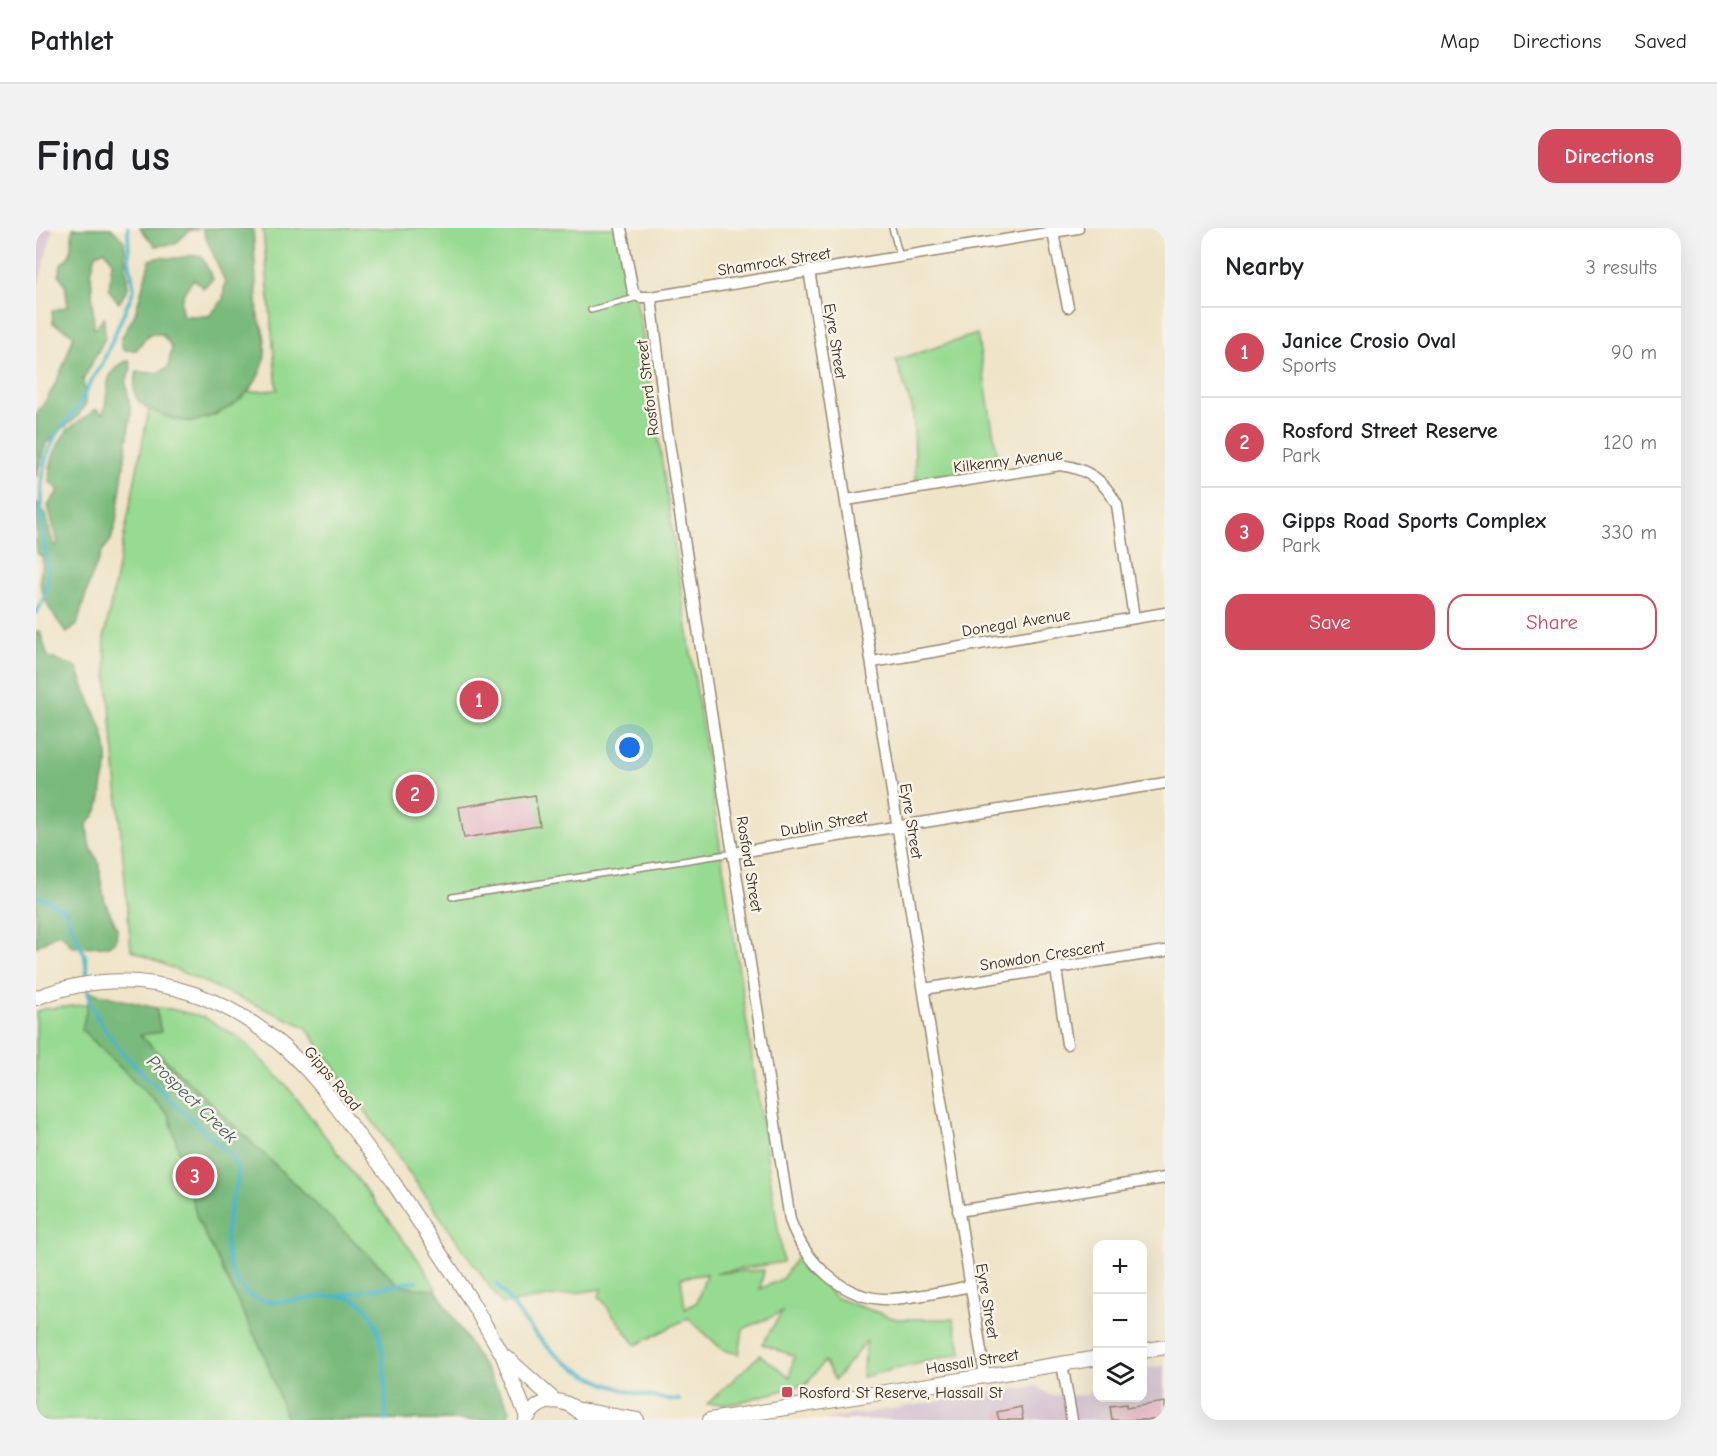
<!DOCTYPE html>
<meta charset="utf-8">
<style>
:root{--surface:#fff;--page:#f2f2f2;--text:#202124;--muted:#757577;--line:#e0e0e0;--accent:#d1495b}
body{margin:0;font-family:"Comic Neue",sans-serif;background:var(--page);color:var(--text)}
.controls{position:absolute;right:18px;bottom:18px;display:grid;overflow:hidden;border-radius:12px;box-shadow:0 6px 24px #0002}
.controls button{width:54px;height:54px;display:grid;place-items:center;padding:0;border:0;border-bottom:2px solid var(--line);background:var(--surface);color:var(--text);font:30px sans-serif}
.you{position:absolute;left:594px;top:520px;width:21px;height:21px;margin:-15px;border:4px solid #fff;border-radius:50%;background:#1a73e8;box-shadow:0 0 0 9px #1a73e833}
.badge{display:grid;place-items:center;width:39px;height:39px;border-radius:50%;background:var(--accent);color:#fff;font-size:20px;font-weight:700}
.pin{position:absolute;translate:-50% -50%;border:3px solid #fff;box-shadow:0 2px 6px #0006}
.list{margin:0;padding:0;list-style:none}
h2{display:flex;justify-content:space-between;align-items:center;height:78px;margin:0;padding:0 24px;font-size:26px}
h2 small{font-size:20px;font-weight:400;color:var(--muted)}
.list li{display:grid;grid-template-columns:39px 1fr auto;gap:18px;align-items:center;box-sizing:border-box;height:90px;padding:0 24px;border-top:2px solid var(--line)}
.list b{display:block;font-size:22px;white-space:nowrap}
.list p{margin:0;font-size:20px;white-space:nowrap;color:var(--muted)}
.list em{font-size:20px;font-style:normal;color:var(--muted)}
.actions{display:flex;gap:12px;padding:18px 24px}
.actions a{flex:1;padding:14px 0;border:2px solid var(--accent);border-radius:18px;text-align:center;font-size:21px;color:var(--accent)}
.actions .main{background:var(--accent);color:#fff}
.icon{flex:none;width:33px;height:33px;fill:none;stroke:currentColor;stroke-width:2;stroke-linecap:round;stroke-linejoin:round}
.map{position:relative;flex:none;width:1129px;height:1192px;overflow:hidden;border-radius:18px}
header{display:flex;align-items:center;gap:36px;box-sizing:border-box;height:84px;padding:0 30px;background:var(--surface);border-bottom:2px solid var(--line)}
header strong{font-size:28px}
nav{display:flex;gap:33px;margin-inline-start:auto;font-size:21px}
.intro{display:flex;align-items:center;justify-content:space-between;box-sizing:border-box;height:144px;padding:0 36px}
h1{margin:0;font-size:42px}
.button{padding:15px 27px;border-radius:18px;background:var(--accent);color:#fff;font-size:21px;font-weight:700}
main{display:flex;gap:36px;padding:0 36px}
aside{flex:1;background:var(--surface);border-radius:18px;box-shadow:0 6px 24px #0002}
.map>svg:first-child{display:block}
.industrial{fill:#d0bdcd}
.green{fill:#97da91;stroke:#698258;stroke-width:1.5;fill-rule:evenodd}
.forest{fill:#79ba7b;stroke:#5a724c;stroke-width:1.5}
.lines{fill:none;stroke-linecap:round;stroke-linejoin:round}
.stream{stroke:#4cb6ca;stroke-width:4}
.building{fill:#e2adc2}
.service-casing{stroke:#958773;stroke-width:8}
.minor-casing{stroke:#958773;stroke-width:13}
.secondary-casing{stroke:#958773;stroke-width:16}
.service{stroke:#fff;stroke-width:5}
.minor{stroke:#fff;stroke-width:10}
.secondary{stroke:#fff;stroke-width:14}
.poi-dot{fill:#d1495b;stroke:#f7f3e8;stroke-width:2}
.labels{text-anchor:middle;stroke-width:5;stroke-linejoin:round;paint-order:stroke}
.street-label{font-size:16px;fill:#3b2a1e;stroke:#f7f3e8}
.poi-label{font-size:16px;fill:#3b2a1e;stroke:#f7f3e8;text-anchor:start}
.water-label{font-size:18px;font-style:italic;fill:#415b5a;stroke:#f7f3e8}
</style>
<header>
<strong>Pathlet</strong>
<nav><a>Map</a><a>Directions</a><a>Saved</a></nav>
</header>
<div class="intro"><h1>Find us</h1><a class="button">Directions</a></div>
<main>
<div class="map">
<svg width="1129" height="1192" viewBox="0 0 1129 1192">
<rect width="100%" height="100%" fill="#f7f3e8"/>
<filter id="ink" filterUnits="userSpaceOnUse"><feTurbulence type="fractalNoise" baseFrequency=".0167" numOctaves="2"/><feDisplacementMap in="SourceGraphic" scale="12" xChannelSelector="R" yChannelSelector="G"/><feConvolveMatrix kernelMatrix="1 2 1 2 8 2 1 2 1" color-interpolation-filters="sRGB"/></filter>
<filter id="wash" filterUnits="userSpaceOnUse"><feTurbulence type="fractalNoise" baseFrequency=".008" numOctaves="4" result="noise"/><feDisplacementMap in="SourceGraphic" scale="24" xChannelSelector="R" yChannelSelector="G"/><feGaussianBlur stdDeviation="1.35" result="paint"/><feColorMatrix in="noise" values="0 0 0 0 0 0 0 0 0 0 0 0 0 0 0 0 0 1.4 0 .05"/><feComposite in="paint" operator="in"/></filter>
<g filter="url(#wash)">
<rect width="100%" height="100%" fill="#efe4c8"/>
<!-- industrial -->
<g class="industrial">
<polygon points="0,0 17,0 0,67"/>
<polygon points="1129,1137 1129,1192 786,1192 1001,1158 1013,1167 1051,1167 1061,1151 1062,1170 1106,1170 1107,1141"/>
</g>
<!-- green -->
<g class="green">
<path d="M227 0H585L605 95 747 1034 680 1045 728 1042 724 1061 746 1051 763 1026 800 1070 860 1091H917L926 1125 826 1149 831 1112 799 1152 788 1133 771 1156 696 1176H671L724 1127 754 1149 758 1128 726 1116 746 1084 707 1101 703 1126 687 1122 652 1090 600 1117 563 1068 566 1061 466 1076 270 799 95 722 68 410 115 171 241 162ZM670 1046 661 1074 649 1081 645 1050Z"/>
<polygon points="941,106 963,239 880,253 877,183 860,132"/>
<polygon points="65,775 134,781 168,789 204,810 251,858 387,1038 466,1181 464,1192 0,1192 0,784 7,781"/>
</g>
<!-- forest -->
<g class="forest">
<path d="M37 0H75L88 13 92 60 83 75 73 62 76 33 69 22 60 26 55 44 58 101 68 90 69 110 47 152 50 175 42 188 10 215 0 249V186C20 162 28 136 38 107L17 95 16 83 32 78 29 56 23 47 25 36 34 27Z"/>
<polygon points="104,0 164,0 153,3 139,16 119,18"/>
<path d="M166 0H217L222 89C246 138 208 183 159 193 146 196 108 182 101 171 96 163 99 152 101 144L121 145 132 140 136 119 126 106H113L100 122H87L85 111 99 86 114 32C124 28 127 30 138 30 149 30 154 25 166 29L177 51 167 60 158 51C148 62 142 73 147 88H173L187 72 189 54Z"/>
<path d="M93 132 95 140 90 154 95 186 80 294 75 312 67 322 54 352 41 397 31 405C19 390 6 372 4 352 4 344 8 337 6 328L0 325V275C17 291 9 301 19 318L22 315 12 278 23 262 14 254C11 239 22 212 33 201 41 193 51 190 59 181L67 186C75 161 64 144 93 132Z"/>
<path d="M4 403 12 429 41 439C50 472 73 501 71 536 71 544 67 552 66 559 65 575 63 584 51 596L53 616 64 637V649L69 674 81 700 80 713 72 718 36 719 28 708 22 705 0 719V404Z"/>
<polygon points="54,764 120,780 125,804 104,807 365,1058 400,1062 474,1181 471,1192 251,1192 229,1129 161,990 133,887 46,802"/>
</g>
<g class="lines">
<!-- stream -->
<g class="stream">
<path d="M0 385C18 356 12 338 7 306 4 280 3 244 14 219 20 204 33 192 42 178 51 165 53 151 65 139L98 61 93 33 92 0"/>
<polyline points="0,667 28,681 49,728 52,752"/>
<path d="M52 760C52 809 158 891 195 927 197 932 202 939 202 944 203 952 198 963 196 971 189 999 185 1035 205 1059 237 1100 313 1037 338 1092 351 1121 349 1161 350 1192"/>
<path d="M461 1056C476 1076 491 1099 510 1117 544 1151 597 1170 643 1172"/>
<polyline points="305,1067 381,1053"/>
</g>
</g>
<g id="blocks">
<!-- building -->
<g class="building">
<polygon points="499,567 504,598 428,610 423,579"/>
<polygon points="1129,1174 1129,1192 1076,1192 1074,1178 1090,1176 1090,1180"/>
<polygon points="985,1179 987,1192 963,1192 961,1184"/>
</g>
</g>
</g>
<g filter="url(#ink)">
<use href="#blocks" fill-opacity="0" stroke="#958773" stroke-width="1.5"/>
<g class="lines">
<!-- service casing -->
<g class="service-casing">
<g id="service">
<polyline points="856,0 864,29"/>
<polyline points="555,82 603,69"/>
<polyline points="416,669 698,625"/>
</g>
</g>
<!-- minor casing -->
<g class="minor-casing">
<g id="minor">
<polyline points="585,0 597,64 604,69 615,69 1042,0"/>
<polyline points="1016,0 1032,79"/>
<polyline points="773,42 949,1148"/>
<path d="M615 69 631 202 754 992C769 1034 808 1074 857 1071 883 1069 909 1063 935 1058"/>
<path d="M811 272 1024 237C1052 241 1068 252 1081 277L1098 390"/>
<polyline points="836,434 1129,385"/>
<polyline points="698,625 1129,555"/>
<polyline points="1020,741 1031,816"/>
<polyline points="888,761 1129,723"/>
<polyline points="922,983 1129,950"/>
<polyline points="1026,1136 1036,1192"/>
</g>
</g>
<!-- secondary casing -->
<g class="secondary-casing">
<g id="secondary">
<path d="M0 770C110 727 214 772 285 858L357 954 432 1068 466 1126 491 1189"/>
<polyline points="1106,1123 1129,1119"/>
<polyline points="470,1129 518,1172"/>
<polyline points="543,1182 601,1192"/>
<path d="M490 1192C505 1165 534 1169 550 1192"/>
<polyline points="674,1192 1062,1130"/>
</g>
</g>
<!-- service -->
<use href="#service" class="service"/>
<!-- minor -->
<use href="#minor" class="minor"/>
<!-- secondary -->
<use href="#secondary" class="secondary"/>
</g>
</g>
<!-- markers -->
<rect class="poi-dot" x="745" y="1158" width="12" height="12" rx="3"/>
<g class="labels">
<!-- street labels -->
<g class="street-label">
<text transform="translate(738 33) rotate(-9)" y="6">Shamrock Street</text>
<text transform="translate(800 113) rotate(81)" y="6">Eyre Street</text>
<text transform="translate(611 160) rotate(-97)" y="6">Rosford Street</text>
<text transform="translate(972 232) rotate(-7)" y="6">Kilkenny Avenue</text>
<text transform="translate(980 394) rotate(-9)" y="6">Donegal Avenue</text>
<text transform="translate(876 593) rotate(81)" y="6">Eyre Street</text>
<text transform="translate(788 595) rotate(-10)" y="6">Dublin Street</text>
<text transform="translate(714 636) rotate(81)" y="6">Rosford Street</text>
<text transform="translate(1006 727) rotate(-9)" y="6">Snowdon Crescent</text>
<text transform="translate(297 850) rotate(50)" y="6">Gipps Road</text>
<text transform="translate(952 1073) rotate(81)" y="6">Eyre Street</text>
<text transform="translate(936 1133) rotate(-9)" y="6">Hassall Street</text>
</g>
<!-- poi labels -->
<g class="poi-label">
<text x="763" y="1170">Rosford St Reserve, Hassall St</text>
</g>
<!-- water labels -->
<g class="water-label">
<text transform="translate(156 871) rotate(44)" y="6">Prospect Creek</text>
</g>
</g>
</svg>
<div class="controls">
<button>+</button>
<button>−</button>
<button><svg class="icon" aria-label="layers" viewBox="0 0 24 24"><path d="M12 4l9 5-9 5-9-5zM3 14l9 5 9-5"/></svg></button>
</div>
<div class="you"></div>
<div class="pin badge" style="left:443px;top:472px">1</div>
<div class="pin badge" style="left:379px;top:566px">2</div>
<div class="pin badge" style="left:159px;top:948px">3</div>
</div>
<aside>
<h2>Nearby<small>3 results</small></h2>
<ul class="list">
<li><span class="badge">1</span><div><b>Janice Crosio Oval</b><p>Sports</p></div><em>90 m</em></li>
<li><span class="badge">2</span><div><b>Rosford Street Reserve</b><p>Park</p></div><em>120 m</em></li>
<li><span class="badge">3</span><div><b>Gipps Road Sports Complex</b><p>Park</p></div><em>330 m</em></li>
</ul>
<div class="actions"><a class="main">Save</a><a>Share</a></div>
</aside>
</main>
